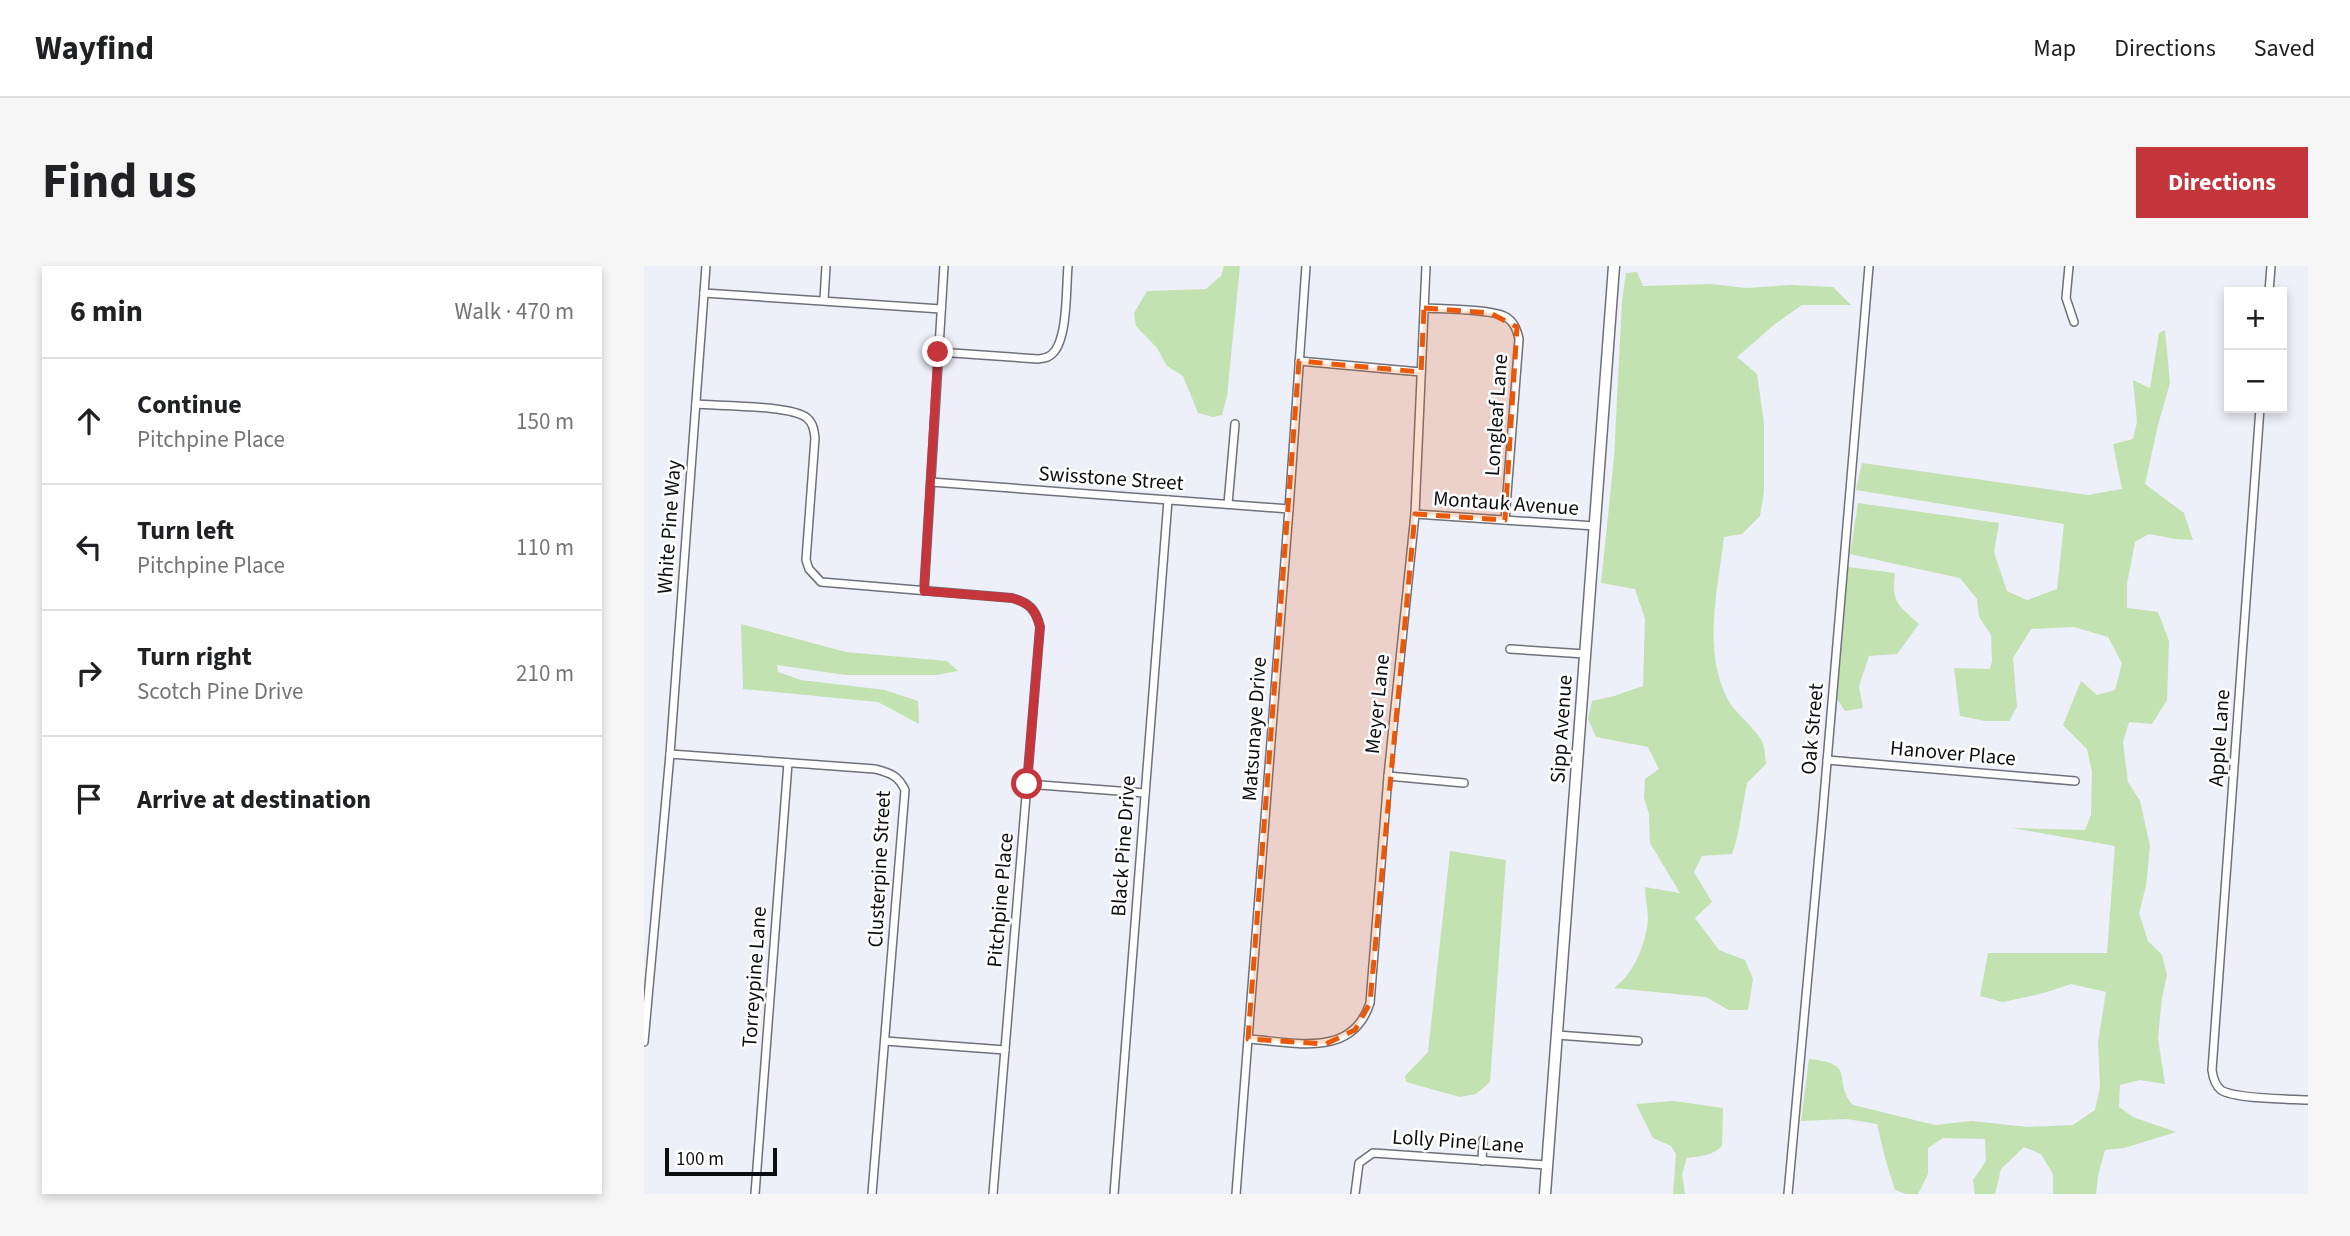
<!DOCTYPE html>
<meta charset="utf-8">
<style>
:root{--surface:#fff;--page:#f6f6f6;--text:#202124;--muted:#757577;--line:#e0e0e0;--accent:#c5353c}
body{margin:0;font-family:"Source Sans 3",sans-serif;background:var(--page);color:var(--text)}
.controls{position:absolute;right:21px;top:21px;display:grid;overflow:hidden;border-radius:0px;box-shadow:0 4px 10px #0003}
.controls button{width:63px;height:63px;display:grid;place-items:center;padding:0;border:0;border-bottom:2px solid var(--line);background:var(--surface);color:var(--text);font:35px sans-serif}
.scale{position:absolute;left:21px;bottom:18px;width:112px;box-sizing:border-box;padding-left:7px;border:4px solid #0d0e11;border-top:0;font-size:19px;line-height:24px;white-space:nowrap;color:#0d0e11;-webkit-text-stroke:5px #fff;paint-order:stroke}
.stop{position:absolute;width:21px;height:21px;margin:-16px;border:5px solid #c5353c;border-radius:50%;background:#fff}
.stop.end{background:#c5353c;border-color:#fff;box-shadow:0 2px 7px #0008}
.list{margin:0;padding:0;list-style:none}
h2{display:flex;justify-content:space-between;align-items:center;height:91px;margin:0;padding:0 28px;font-size:30px}
h2 small{font-size:23px;font-weight:400;color:var(--muted)}
.list li{display:grid;grid-template-columns:46px 1fr auto;gap:21px;align-items:center;box-sizing:border-box;height:126px;padding:0 28px;border-top:2px solid var(--line)}
.list b{display:block;font-size:26px;white-space:nowrap}
.list p{margin:0;font-size:23px;white-space:nowrap;color:var(--muted)}
.list em{font-size:23px;font-style:normal;color:var(--muted)}
.icon{flex:none;width:38px;height:38px;fill:none;stroke:currentColor;stroke-width:2;stroke-linecap:round;stroke-linejoin:round}
.map{position:relative;flex:none;width:1664px;height:928px;overflow:hidden;border-radius:0px}
header{display:flex;align-items:center;gap:42px;box-sizing:border-box;height:98px;padding:0 35px;background:var(--surface);border-bottom:2px solid var(--line)}
header strong{font-size:33px}
nav{display:flex;gap:38px;margin-inline-start:auto;font-size:24px}
.intro{display:flex;align-items:center;justify-content:space-between;box-sizing:border-box;height:168px;padding:0 42px}
h1{margin:0;font-size:49px}
.button{padding:18px 32px;border-radius:0px;background:var(--accent);color:#fff;font-size:24px;font-weight:700}
main{display:flex;gap:42px;padding:0 42px}
aside{flex:1;background:var(--surface);border-radius:0px;box-shadow:0 4px 10px #0003}
.map>svg:first-child{display:block}
.green{fill:#c2e2b1}
.lines{fill:none;stroke-linecap:round;stroke-linejoin:round}
.street-casing{stroke:#6f717a;stroke-width:10}
.secondary-casing{stroke:#6f717a;stroke-width:13}
.street{stroke:#fff;stroke-width:7}
.secondary{stroke:#fff;stroke-width:10}
.route{stroke:#c5353c;stroke-width:9}
.marked{fill:#e8590c;fill-opacity:0.2;stroke:#e8590c;stroke-width:5;stroke-dasharray:14 9;stroke-linejoin:round}
.labels{text-anchor:middle;stroke-width:5;stroke-linejoin:round;paint-order:stroke}
.street-label{font-size:21px;fill:#0d0e11;stroke:#fff}
</style>
<header>
<strong>Wayfind</strong>
<nav><a>Map</a><a>Directions</a><a>Saved</a></nav>
</header>
<div class="intro"><h1>Find us</h1><a class="button">Directions</a></div>
<main>
<aside>
<h2>6 min<small>Walk · 470 m</small></h2>
<ul class="list">
<li><svg class="icon" aria-label="ahead" viewBox="0 0 24 24"><path d="M12 20V5M6 11l6-6 6 6"/></svg><div><b>Continue</b><p>Pitchpine Place</p></div><em>150 m</em></li>
<li><svg class="icon" aria-label="left" viewBox="0 0 24 24"><path d="M17 20v-9H6M10 6l-5 5 5 5"/></svg><div><b>Turn left</b><p>Pitchpine Place</p></div><em>110 m</em></li>
<li><svg class="icon" aria-label="right" viewBox="0 0 24 24"><path d="M7 20v-9h11M14 6l5 5-5 5"/></svg><div><b>Turn right</b><p>Scotch Pine Drive</p></div><em>210 m</em></li>
<li><svg class="icon" aria-label="arrive" viewBox="0 0 24 24"><path d="M6 21V4h12l-3 4 3 4H6"/></svg><div><b>Arrive at destination</b></div></li>
</ul>
</aside>
<div class="map">
<svg width="1664" height="928" viewBox="0 0 1664 928">
<rect width="100%" height="100%" fill="#edeff9"/>
<!-- green -->
<g class="green">
<polygon points="580,0 596,0 583,130 578,149 569,151 554,147 539,110 523,100 513,82 492,60 490,47 503,25 562,23 577,10"/>
<path d="M993 6 999 20 1067 18 1102 22 1147 19 1189 21 1207 39H1158L1131 58 1093 91 1113 108 1120 157V225L1116 250 1098 268 1080 271C1074 322 1059 382 1082 430 1090 447 1106 457 1116 472 1121 478 1121 490 1122 498L1103 517 1093 572 1088 588 1058 590 1050 606 1068 636 1051 652 1075 684 1101 694 1109 713 1104 744H1085L1062 731 970 722C989 709 1002 678 1004 654 1004 643 1001 632 1001 621L1036 627 1006 577 1005 548 1000 532 1001 513 1015 503 1004 481 952 471 944 453 948 435 970 430 999 420 1001 353 991 323 957 317 970 192 978 35 982 7Z"/>
<path d="M1521 64 1526 117 1514 159 1501 218 1540 247 1549 274 1532 273 1505 268 1491 276 1483 318V342L1514 346 1525 375 1523 434 1508 458 1485 456 1479 476 1484 516 1496 535 1506 580 1502 620 1495 647 1504 675 1518 689 1523 709 1518 732 1514 772 1521 818 1496 814 1476 819 1475 841 1489 851 1532 866 1480 882 1461 884 1454 910 1452 928H1409V908L1397 888 1380 881 1357 903 1351 928H1331L1329 914 1342 895 1341 873 1299 872 1284 882V908L1274 928H1262L1251 924 1241 892 1233 858 1203 853 1157 855 1165 793C1215 798 1187 813 1209 839L1291 859 1328 855 1384 861 1429 859 1451 844 1456 821 1454 776 1462 726 1427 718 1400 727 1359 736 1336 730 1344 687H1463L1471 580 1368 562 1441 564 1447 549 1448 506 1443 483 1419 459 1437 415 1453 429 1471 424 1478 397 1464 371 1430 361 1387 363 1369 392 1373 441 1365 455H1341L1316 450 1310 402 1346 403 1348 395 1347 369 1335 351 1333 333 1316 312 1206 288 1214 237 1355 257 1350 286 1363 325 1383 334 1413 323 1420 258 1212 224 1218 197 1444 229 1478 223 1469 178 1489 173 1493 156 1489 114 1506 122 1515 67Z"/>
<path d="M1204 301 1251 307C1247 336 1254 339 1275 358L1253 388 1225 390 1215 420 1219 442 1201 445 1193 433Z"/>
<polygon points="97,358 202,386 303,395 314,405 292,409 202,409 133,399 134,406 157,414 241,424 274,435 275,458 234,436 99,423"/>
<polygon points="806,585 862,594 846,816 832,828 816,831 762,816 761,810 784,786"/>
<path d="M1029 835 1079 842 1078 880C1068 890 1056 890 1043 892L1038 908 1041 928H1029L1032 888 1027 880 1009 872 992 838Z"/>
</g>
<g class="lines">
<!-- street casing -->
<g class="street-casing">
<g id="street">
<polyline points="1425,0 1422,32 1430,56"/>
<polyline points="1625,26 1627,0"/>
<polyline points="60,27 297,43"/>
<polyline points="180,34 182,0"/>
<path d="M780 42C798 43 845 43 860 50 870 55 873 64 875 73L861 254"/>
<path d="M294 86 394 93C400 92 405 92 409 87 424 72 422 21 424 0"/>
<polyline points="655,95 777,106"/>
<path d="M52 138C74 140 148 139 163 152 169 157 170 164 171 172L162 294 165 303 177 316 368 332C386 337 392 344 396 361L349 928"/>
<path d="M1616 142 1568 804C1569 812 1571 819 1577 824 1590 833 1646 833 1664 834"/>
<polyline points="287,216 645,243"/>
<polyline points="584,238 591,158"/>
<polyline points="771,248 951,260"/>
<polyline points="280,325 300,0"/>
<polyline points="866,383 941,388"/>
<path d="M26 488 231 503C246 507 254 509 261 524L228 928"/>
<polyline points="1183,494 1431,515"/>
<polyline points="744,510 820,517"/>
<polyline points="383,518 501,527"/>
<polyline points="913,769 994,775"/>
<path d="M604 773C650 776 708 793 726 737L744 510 771 248 782 0"/>
<polyline points="241,775 361,784"/>
<polyline points="0,776 26,488 62,0"/>
<polyline points="838,895 839,874"/>
<polyline points="111,928 144,497"/>
<polyline points="470,928 524,234"/>
<polyline points="592,928 645,243 662,0"/>
<polyline points="711,928 715,897 729,887 903,899"/>
<polyline points="1144,928 1178,555 1225,0"/>
</g>
</g>
<!-- secondary casing -->
<g class="secondary-casing">
<polyline id="secondary" points="901,928 970,0"/>
</g>
<!-- street -->
<use href="#street" class="street"/>
<!-- secondary -->
<use href="#secondary" class="secondary"/>
</g>
<g class="lines">
<!-- route -->
<path class="route" d="M294 86 280 325 368 332C385 337 392 344 396 361L383 518"/>
</g>
<!-- marked area -->
<path class="marked" d="M780 42 846 47 873 61 861 254 771 248 726 737 711 764 682 778 604 773 655 95 777 106Z"/>
<g class="labels">
<!-- street labels -->
<g class="street-label">
<text transform="translate(852 149) rotate(-86)" y="7">Longleaf Lane</text>
<text transform="translate(467 212) rotate(4)" y="7">Swisstone Street</text>
<text transform="translate(862 237) rotate(4)" y="7">Montauk Avenue</text>
<text transform="translate(25 261) rotate(-86)" y="7">White Pine Way</text>
<text transform="translate(733 438) rotate(-84)" y="7">Meyer Lane</text>
<text transform="translate(610 463) rotate(-86)" y="7">Matsunaye Drive</text>
<text transform="translate(917 463) rotate(-86)" y="7">Sipp Avenue</text>
<text transform="translate(1168 463) rotate(-85)" y="7">Oak Street</text>
<text transform="translate(1575 472) rotate(-86)" y="7">Apple Lane</text>
<text transform="translate(1309 487) rotate(5)" y="7">Hanover Place</text>
<text transform="translate(479 580) rotate(-86)" y="7">Black Pine Drive</text>
<text transform="translate(235 603) rotate(-87)" y="7">Clusterpine Street</text>
<text transform="translate(356 634) rotate(-85)" y="7">Pitchpine Place</text>
<text transform="translate(110 711) rotate(-86)" y="7">Torreypine Lane</text>
<text transform="translate(814 875) rotate(4)" y="7">Lolly Pine Lane</text>
</g>
</g>
</svg>
<div class="controls">
<button>+</button>
<button>−</button>
</div>
<div class="scale">100 m</div>
<div class="stop" style="left:383px;top:518px"></div>
<div class="stop end" style="left:294px;top:86px"></div>
</div>
</main>
